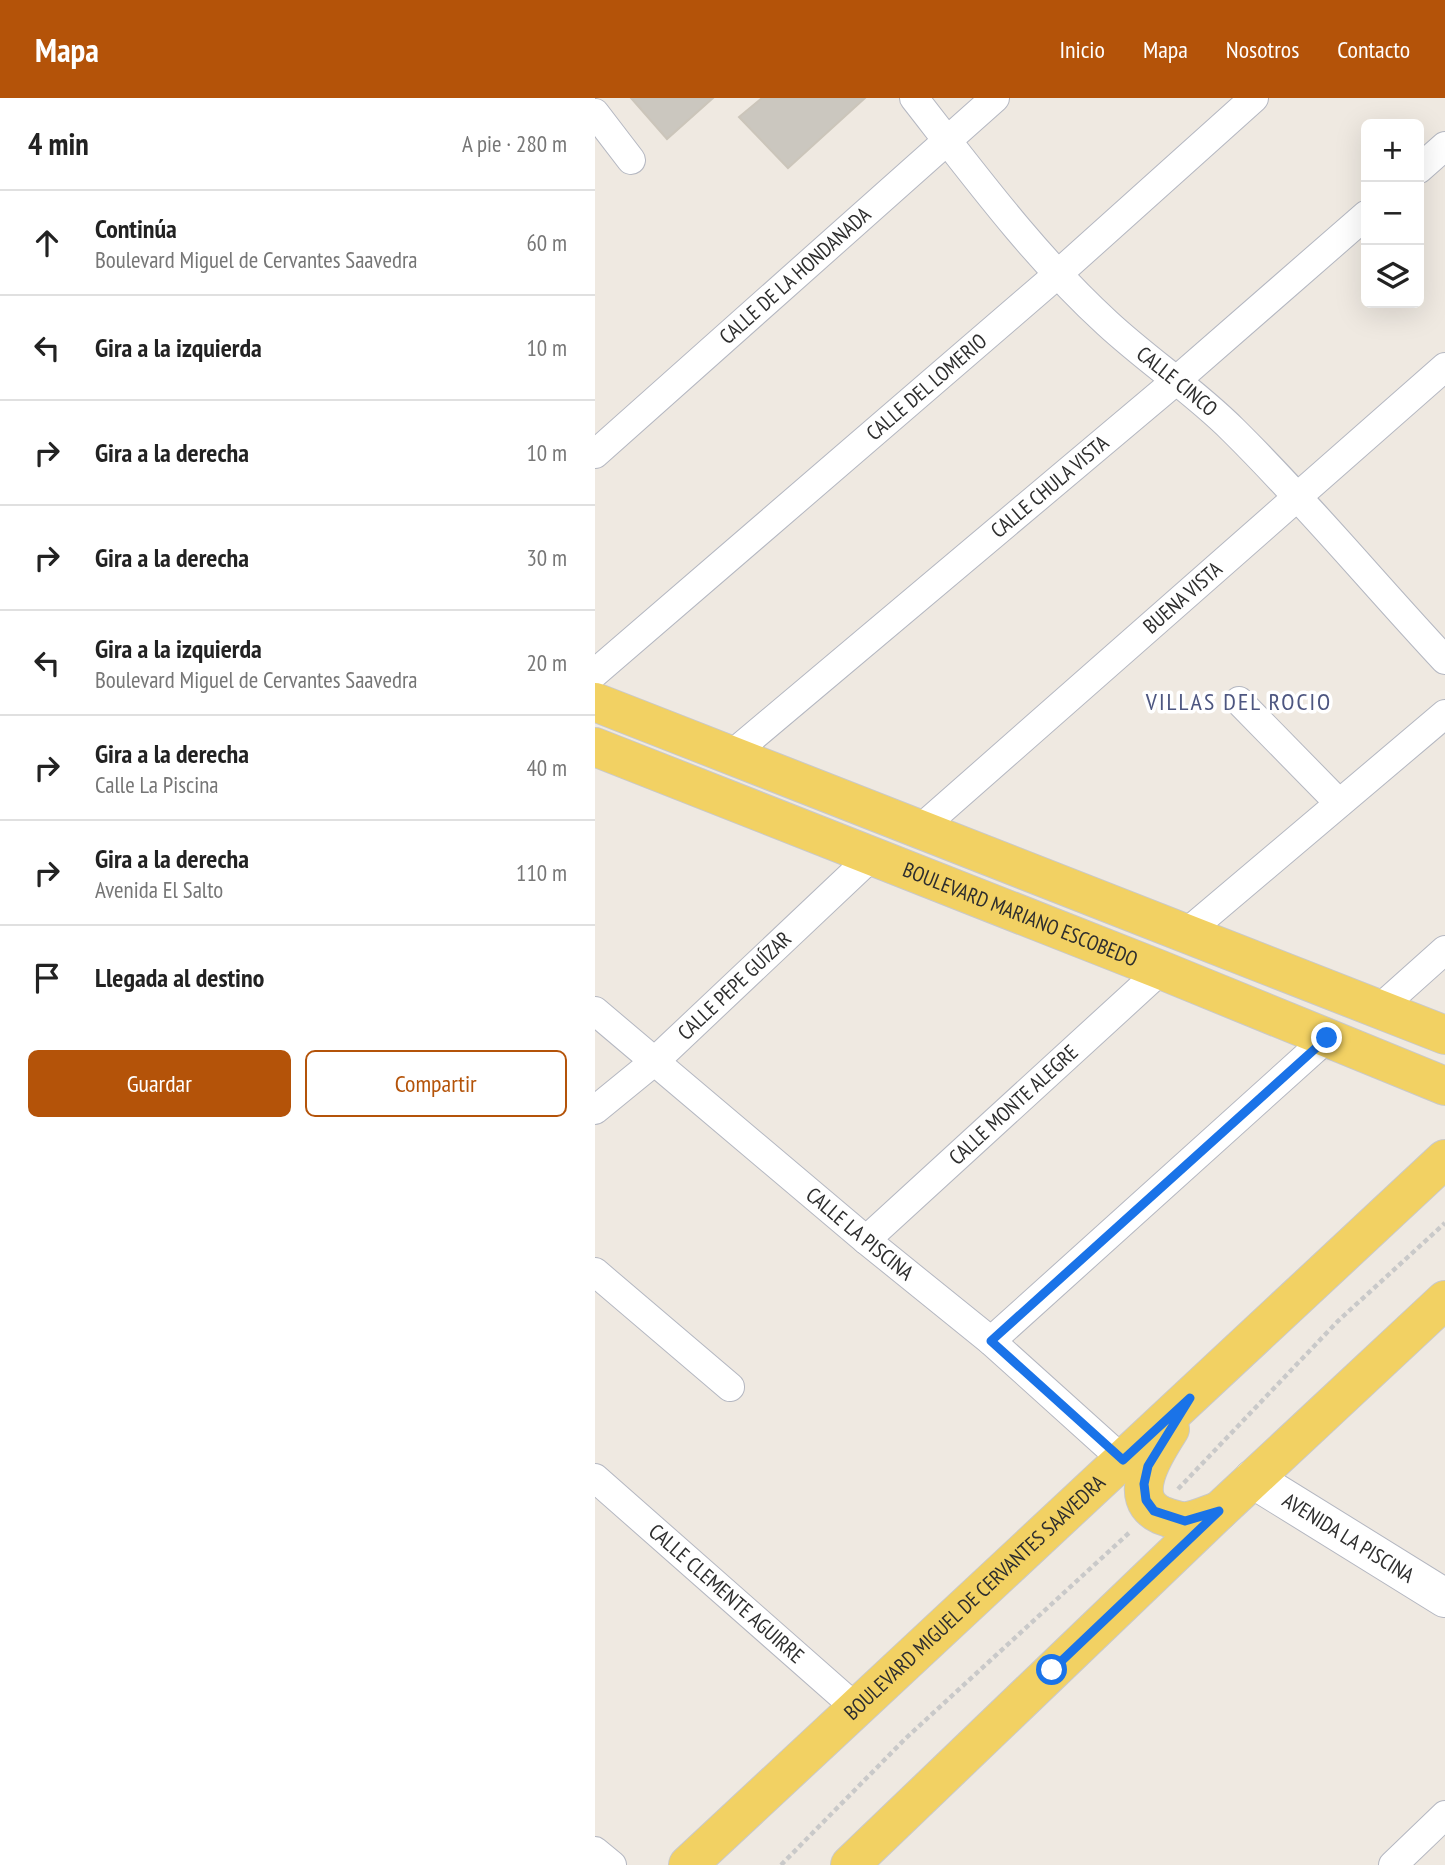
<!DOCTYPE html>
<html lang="es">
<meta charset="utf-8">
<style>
:root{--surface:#fff;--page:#f6f6f6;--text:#222;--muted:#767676;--line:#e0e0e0;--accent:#b45309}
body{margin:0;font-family:"PT Sans Narrow",sans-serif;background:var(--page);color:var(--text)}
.controls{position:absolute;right:21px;top:21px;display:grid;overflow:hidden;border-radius:10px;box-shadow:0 7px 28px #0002}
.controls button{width:63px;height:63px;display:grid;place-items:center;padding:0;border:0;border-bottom:2px solid var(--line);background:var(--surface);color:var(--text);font:35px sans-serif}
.stop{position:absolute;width:21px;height:21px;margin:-16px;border:5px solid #1a73e8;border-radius:50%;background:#fff}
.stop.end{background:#1a73e8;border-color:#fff;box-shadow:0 2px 7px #0008}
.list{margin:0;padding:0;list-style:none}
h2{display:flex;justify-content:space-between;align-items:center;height:91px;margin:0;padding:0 28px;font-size:30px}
h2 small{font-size:23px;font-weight:400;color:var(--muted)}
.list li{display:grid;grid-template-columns:46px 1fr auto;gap:21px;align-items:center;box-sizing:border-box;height:105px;padding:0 28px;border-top:2px solid var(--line)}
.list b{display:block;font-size:26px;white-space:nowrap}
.list p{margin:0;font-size:23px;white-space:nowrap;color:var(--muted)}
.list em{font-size:23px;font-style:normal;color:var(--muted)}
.actions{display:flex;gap:14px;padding:21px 28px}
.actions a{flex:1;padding:16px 0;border:2px solid var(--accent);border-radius:10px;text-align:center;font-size:24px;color:var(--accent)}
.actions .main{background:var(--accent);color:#fff}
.icon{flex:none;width:38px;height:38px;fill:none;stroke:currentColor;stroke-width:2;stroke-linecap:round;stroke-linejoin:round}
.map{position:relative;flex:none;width:850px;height:1767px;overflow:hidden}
header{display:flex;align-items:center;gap:42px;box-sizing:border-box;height:98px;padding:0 35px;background:var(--accent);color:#fff}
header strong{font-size:33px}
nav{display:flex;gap:38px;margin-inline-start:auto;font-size:24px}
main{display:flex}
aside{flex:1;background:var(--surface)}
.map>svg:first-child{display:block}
.building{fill:#cbc7bf;stroke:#cbc5ba;stroke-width:2}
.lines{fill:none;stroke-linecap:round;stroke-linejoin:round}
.street-casing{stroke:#b4b7c1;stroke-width:30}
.secondary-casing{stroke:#b4b7c1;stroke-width:40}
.primary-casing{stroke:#c9c9c9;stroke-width:40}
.path{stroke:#c9c9c9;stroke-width:4.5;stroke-dasharray:5 3.5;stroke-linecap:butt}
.street{stroke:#fff;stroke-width:28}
.secondary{stroke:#fff;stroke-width:38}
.primary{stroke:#f2d163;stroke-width:38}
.route{stroke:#1a73e8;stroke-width:9}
.labels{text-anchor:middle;stroke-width:7;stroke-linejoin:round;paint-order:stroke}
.street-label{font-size:21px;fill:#2e2e2e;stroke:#fff}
.quarter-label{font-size:24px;letter-spacing:2px;fill:#4d5680;stroke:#fff}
</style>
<header>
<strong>Mapa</strong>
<nav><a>Inicio</a><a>Mapa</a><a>Nosotros</a><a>Contacto</a></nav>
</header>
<main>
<aside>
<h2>4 min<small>A pie · 280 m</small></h2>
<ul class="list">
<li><svg class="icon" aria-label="ahead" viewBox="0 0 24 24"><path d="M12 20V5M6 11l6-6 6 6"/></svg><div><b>Continúa</b><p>Boulevard Miguel de Cervantes Saavedra</p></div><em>60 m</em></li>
<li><svg class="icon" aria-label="left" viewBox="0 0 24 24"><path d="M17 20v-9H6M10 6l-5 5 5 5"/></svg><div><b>Gira a la izquierda</b></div><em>10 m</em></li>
<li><svg class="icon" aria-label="right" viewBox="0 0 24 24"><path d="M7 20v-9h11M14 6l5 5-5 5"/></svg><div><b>Gira a la derecha</b></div><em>10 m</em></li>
<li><svg class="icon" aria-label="right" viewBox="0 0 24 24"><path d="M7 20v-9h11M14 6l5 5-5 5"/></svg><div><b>Gira a la derecha</b></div><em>30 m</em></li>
<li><svg class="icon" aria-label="left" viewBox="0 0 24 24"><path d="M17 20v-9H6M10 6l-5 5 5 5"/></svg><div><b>Gira a la izquierda</b><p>Boulevard Miguel de Cervantes Saavedra</p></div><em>20 m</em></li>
<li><svg class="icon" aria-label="right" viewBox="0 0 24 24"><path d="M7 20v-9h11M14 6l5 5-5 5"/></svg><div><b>Gira a la derecha</b><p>Calle La Piscina</p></div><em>40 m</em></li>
<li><svg class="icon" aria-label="right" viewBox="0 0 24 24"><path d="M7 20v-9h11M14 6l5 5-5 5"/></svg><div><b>Gira a la derecha</b><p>Avenida El Salto</p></div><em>110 m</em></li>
<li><svg class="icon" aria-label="arrive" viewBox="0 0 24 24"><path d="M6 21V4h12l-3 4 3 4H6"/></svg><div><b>Llegada al destino</b></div></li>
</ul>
<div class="actions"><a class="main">Guardar</a><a>Compartir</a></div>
</aside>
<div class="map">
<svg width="850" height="1767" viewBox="0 0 850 1767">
<rect width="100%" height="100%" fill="#efe9e1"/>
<!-- building -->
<g class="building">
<polygon points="36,0 118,0 72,41"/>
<polygon points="167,0 270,0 193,70 144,19"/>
</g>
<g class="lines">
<!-- street casing -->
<g class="street-casing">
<g id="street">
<path id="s1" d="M319 0C380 78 439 158 512 225 553 263 599 293 638 332 712 405 779 486 850 562"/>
<polyline points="0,15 36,62"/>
<polyline points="824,71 850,48"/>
<path id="s2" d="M0 356 400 0"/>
<path id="s3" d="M0 575 463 176 659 0"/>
<polyline points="644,603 744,705"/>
<path id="s4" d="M135 658 583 281 771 117"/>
<path id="s5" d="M325 731 850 269"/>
<polyline points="590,836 850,616"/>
<polyline points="784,911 850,852"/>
<path id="s6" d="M0 913 271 1142 396 1243 528 1362"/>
<path id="s7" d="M0 1012 60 963 276 759"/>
<path id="s8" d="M271 1142 566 872"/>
<polyline points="0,1174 135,1289"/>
<polyline points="396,1243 732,940"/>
<path id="s9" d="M0 1380 261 1610"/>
<polyline points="0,1753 17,1767"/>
<polyline points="798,1767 850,1717"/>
</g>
</g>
<!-- secondary casing -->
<g class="secondary-casing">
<g id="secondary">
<path id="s10" d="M658 1381 850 1500"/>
</g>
</g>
<!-- primary casing -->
<g class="primary-casing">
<g id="primary">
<polyline points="0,604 850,937"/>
<path id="s11" d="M0 649 566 872 850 988"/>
<path d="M575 1331C561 1353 529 1400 566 1417 574 1420 584 1424 593 1423 603 1421 614 1416 624 1413"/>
<path id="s12" d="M93 1767 850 1061"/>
<polyline points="255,1767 624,1413 850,1202"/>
</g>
</g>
<!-- path -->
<g class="path">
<polyline points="583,1391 743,1223 850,1125"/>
<polyline points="186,1767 311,1640 535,1434"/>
</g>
<!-- street -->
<use href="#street" class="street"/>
<!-- secondary -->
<use href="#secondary" class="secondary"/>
<!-- primary -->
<use href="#primary" class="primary"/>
</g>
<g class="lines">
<!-- route -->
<polyline class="route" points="457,1572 624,1413 590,1423 559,1413 551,1402 549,1386 553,1368 595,1300 528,1362 396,1243 732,940"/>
</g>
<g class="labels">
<!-- street labels -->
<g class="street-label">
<text dy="7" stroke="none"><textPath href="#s2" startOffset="268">CALLE DE LA HONDANADA</textPath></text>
<text dy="7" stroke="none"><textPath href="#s1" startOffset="388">CALLE CINCO</textPath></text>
<text dy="7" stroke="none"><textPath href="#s3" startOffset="438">CALLE DEL LOMERIO</textPath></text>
<text dy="7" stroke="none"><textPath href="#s4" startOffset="418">CALLE CHULA VISTA</textPath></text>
<text dy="7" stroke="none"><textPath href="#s5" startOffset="350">BUENA VISTA</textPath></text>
<text dy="7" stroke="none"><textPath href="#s11" startOffset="457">BOULEVARD MARIANO ESCOBEDO</textPath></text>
<text dy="7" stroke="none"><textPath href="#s7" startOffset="187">CALLE PEPE GUÍZAR</textPath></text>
<text dy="7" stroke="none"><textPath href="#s8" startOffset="200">CALLE MONTE ALEGRE</textPath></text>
<text dy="7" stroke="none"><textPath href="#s6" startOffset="346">CALLE LA PISCINA</textPath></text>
<text dy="7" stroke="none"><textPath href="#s10" startOffset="112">AVENIDA LA PISCINA</textPath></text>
<text dy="7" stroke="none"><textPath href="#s9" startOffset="175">CALLE CLEMENTE AGUIRRE</textPath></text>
<text dy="7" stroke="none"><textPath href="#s12" startOffset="392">BOULEVARD MIGUEL DE CERVANTES SAAVEDRA</textPath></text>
</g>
<!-- quarter labels -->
<g class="quarter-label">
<text x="644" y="612">VILLAS DEL ROCIO</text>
</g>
</g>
</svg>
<div class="controls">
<button>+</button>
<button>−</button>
<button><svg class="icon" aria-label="layers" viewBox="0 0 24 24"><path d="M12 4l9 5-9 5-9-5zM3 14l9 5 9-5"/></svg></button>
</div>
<div class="stop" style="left:457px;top:1572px"></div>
<div class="stop end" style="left:732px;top:940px"></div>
</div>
</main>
